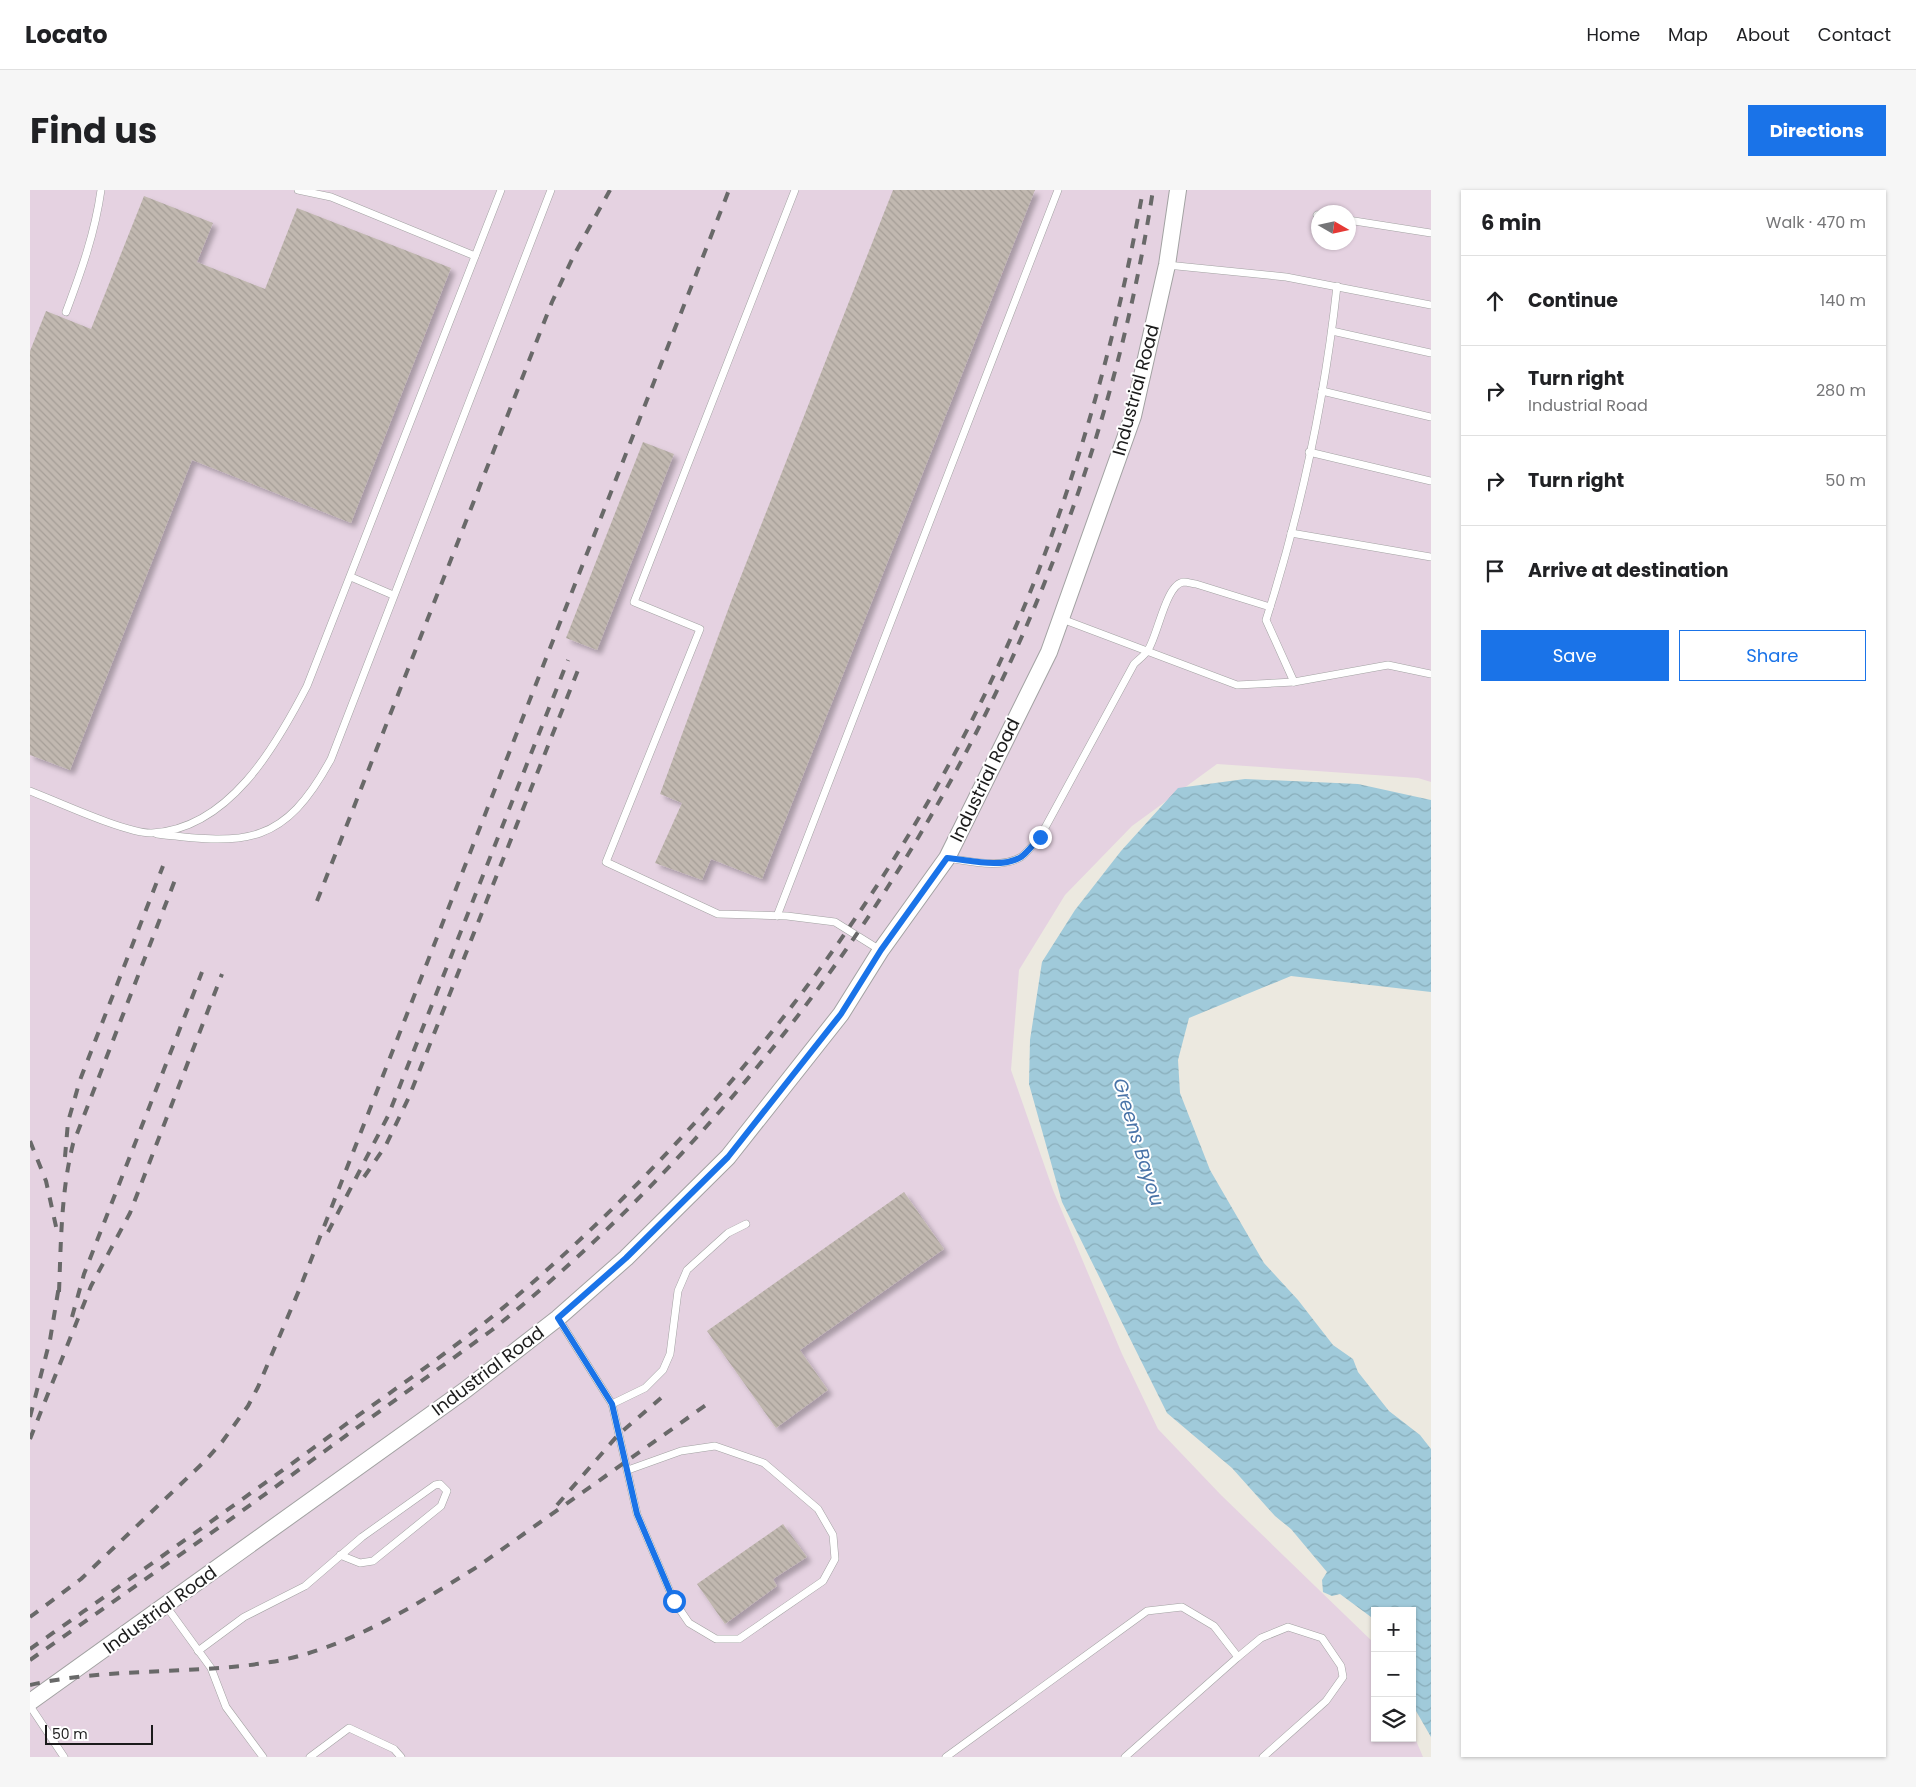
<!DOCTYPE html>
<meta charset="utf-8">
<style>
:root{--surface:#fff;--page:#f6f6f6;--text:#202124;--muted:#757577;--line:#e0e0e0;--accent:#1a73e8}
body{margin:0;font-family:Poppins,sans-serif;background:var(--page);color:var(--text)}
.controls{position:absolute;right:15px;bottom:15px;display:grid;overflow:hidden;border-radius:0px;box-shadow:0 1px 4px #0004}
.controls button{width:45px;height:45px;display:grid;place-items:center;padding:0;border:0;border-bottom:1px solid var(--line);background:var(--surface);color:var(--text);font:25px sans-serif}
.compass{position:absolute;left:1281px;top:15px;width:45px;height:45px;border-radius:50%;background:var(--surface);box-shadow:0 1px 4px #0004;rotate:99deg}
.scale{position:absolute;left:15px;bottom:12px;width:108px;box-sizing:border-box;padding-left:5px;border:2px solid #1b1b1b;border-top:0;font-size:14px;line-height:18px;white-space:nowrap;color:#1b1b1b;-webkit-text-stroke:4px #fff;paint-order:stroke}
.stop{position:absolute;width:15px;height:15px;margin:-11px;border:4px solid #1a73e8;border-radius:50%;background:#fff}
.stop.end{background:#1a73e8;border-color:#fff;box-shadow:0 1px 5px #0008}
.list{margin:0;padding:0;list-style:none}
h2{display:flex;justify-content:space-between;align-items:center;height:65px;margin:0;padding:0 20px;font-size:21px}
h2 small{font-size:16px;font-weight:400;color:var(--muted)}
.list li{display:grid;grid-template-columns:32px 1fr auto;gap:15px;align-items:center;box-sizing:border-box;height:90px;padding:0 20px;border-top:1px solid var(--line)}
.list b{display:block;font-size:19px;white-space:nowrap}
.list p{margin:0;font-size:16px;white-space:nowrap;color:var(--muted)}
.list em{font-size:16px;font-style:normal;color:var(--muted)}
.actions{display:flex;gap:10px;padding:15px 20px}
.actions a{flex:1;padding:11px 0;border:1px solid var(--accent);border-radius:0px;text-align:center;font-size:18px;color:var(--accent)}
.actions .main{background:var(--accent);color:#fff}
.icon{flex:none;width:28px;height:28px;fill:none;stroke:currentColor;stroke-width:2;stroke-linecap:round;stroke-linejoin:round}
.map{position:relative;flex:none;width:1401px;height:1567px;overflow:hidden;border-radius:0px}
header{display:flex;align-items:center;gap:30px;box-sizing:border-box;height:70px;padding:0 25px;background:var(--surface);border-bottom:1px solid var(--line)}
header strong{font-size:24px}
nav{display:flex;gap:28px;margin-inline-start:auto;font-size:18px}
.intro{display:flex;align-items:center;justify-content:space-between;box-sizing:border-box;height:120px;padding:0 30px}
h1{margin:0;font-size:35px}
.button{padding:12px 22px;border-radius:0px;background:var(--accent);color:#fff;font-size:18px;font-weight:700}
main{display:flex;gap:30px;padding:0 30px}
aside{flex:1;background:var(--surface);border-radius:0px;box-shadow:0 1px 4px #0004}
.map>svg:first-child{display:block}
.industrial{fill:#e5d2e1;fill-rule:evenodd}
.water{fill:url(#water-waves)}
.building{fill:url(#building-back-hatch);filter:url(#shadow)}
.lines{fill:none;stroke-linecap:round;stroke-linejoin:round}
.service-casing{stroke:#a2a2a2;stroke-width:8}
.tertiary-casing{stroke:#a2a2a2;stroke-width:18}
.service{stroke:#fff;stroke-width:7}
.tertiary{stroke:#fff;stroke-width:16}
.rail{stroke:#696969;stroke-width:4;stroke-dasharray:10 10;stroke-linecap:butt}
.route{stroke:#1a73e8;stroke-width:6}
.labels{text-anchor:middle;stroke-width:4;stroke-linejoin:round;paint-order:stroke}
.street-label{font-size:18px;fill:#1b1b1b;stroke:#fff}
.water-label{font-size:19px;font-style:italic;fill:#4a74a8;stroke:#fff}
</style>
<header>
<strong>Locato</strong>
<nav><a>Home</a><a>Map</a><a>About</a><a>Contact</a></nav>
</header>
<div class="intro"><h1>Find us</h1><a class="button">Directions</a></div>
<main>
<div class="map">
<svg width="1401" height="1567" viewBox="0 0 1401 1567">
<defs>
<pattern id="water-waves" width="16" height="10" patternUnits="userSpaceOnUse" patternTransform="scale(1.25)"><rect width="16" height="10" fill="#a0cada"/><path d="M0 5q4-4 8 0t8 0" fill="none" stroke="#89adba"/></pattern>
<pattern id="building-back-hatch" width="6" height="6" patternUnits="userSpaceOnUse" patternTransform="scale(1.25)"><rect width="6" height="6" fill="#c1b8b0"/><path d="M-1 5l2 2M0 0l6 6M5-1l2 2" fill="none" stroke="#a59e97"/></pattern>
<filter id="shadow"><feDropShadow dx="4.5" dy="4.5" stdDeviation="2.5" flood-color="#0004"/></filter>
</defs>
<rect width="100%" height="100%" fill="#ece9e0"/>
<!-- industrial -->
<path class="industrial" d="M0 0H1401V592L1388 588 1187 574 1102 636 1035 705 989 780 981 880 1023 1000 1092 1164 1128 1239 1191 1305 1345 1454V1548H1382V1541L1393 1567H0ZM1288 22H1318V52H1288Z"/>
<!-- water -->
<polygon class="water" points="1215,589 1328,594 1401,610 1401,802 1261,786 1159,828 1148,870 1150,903 1180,980 1234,1073 1268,1110 1303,1155 1323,1169 1328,1182 1359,1221 1390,1245 1401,1259 1401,1547 1382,1514 1382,1421 1345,1421 1345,1447 1341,1438 1341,1427 1310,1404 1302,1406 1293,1402 1292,1390 1297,1382 1261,1339 1245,1326 1202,1278 1137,1223 1032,1012 999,894 1000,850 1012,772 1045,720 1091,661 1148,598"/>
<!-- building -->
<g class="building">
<polygon points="863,0 1005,0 732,689 681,669 672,690 625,673 652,613 630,604 702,409"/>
<polygon points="114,6 183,33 167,72 235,99 267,18 421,78 321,333 162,270 40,580 0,565 0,161 16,121 61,139"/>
<polygon points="613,252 644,264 567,460 536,448"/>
<polygon points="874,1002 914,1059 770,1160 798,1200 746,1238 677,1141"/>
<polygon points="753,1334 777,1367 743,1389 747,1396 695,1434 667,1394"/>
</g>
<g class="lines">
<!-- service casing -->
<g class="service-casing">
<g id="service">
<polyline points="268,0 301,7 445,66"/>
<polyline points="765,0 604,412 670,439 576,672 688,724 757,726 805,732 850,760"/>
<polyline points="1287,25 1288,26"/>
<polyline points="1318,30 1401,43"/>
<polyline points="1137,75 1256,87 1401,115"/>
<path d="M36 122C51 82 65 43 71 0"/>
<polyline points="1302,141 1401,163"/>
<polyline points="1292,201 1401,227"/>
<polyline points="1279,262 1401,291"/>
<polyline points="1261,343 1401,367"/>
<polyline points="321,387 363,405"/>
<polyline points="1032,429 1207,495 1264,492 1358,475 1401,484"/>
<path d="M1264 492 1236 430C1270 324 1295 207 1307 96"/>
<path d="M0 601C26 611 97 644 122 643 199 639 246 556 277 496L471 0"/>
<path d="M127 644C218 655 254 655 301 569L521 0"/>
<path d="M917 668C939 671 971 679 991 667 998 662 1004 653 1010 647L1104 474C1108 470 1115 465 1118 460 1128 445 1136 393 1154 392 1158 392 1163 394 1166 394L1240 417"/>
<polyline points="747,726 1028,0"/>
<polyline points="528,1128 582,1214 615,1198 633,1180 640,1164 648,1101 657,1080 698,1043 716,1034"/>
<polyline points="582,1214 607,1324 644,1411 659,1433 686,1449 709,1449 793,1391 805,1369 803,1345 788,1319 734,1273 685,1256 651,1261 598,1280"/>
<polyline points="136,1416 181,1478 196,1517 233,1567"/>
<polyline points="168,1461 214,1427 275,1396 332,1347 405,1295 410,1294 417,1301 411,1316 343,1371 330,1373 310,1365"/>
<polyline points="1208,1467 1231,1448 1258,1437 1292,1448 1311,1476 1313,1487 1296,1511 1233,1567"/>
<polyline points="0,1516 34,1567"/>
<polyline points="280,1567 319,1538 364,1559 371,1567"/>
<polyline points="916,1567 1117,1421 1152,1417 1184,1436 1208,1467 1095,1567"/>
</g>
</g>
<!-- tertiary casing -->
<g class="tertiary-casing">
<polyline id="tertiary" points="0,1512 434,1201 528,1128 596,1068 698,967 811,824 851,760 917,668 1019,462 1103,226 1137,75 1148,0"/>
</g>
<!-- service -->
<use href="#service" class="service"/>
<!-- tertiary -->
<use href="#tertiary" class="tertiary"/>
<!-- rail -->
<g class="rail">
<polyline points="287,711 522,112 544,65 580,0"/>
<polyline points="0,951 16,991 27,1041"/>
<polyline points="35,967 38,932 50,890 133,676"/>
<polyline points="334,987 356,955 379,907 550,475"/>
<polyline points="298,1042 358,926 538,470"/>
<path d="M29 1102C31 1052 31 1002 43 954L145 690"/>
<polyline points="42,1127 54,1084 172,782"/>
<polyline points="0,1227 20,1150 29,1096"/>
<polyline points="0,1249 61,1096 100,1023 192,784"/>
<polyline points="527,1315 588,1245 631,1208"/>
<polyline points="0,1427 51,1389 174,1272 192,1252 218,1216 228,1197 270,1098 699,0"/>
<path d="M0 1459C107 1384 214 1309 319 1232 378 1190 439 1148 494 1100 714 910 895 666 1003 395 1053 267 1089 135 1113 0"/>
<path d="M0 1470 194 1334 462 1140C811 860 1055 443 1123 0"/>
<path d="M0 1495C79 1477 162 1485 241 1472 315 1460 384 1416 447 1377L676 1215"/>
</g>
</g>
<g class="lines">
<!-- route -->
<path class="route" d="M644 1411 607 1324 582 1214 528 1128 596 1068 698 967 811 824 851 760 917 668C939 670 971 679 991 667 998 662 1004 653 1010 647"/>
</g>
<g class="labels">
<!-- street labels -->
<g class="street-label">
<text transform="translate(1106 200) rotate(-75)" y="6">Industrial Road</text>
<text transform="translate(955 590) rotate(-64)" y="6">Industrial Road</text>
<text transform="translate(458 1181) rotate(-37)" y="6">Industrial Road</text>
<text transform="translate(130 1420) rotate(-36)" y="6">Industrial Road</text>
</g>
<!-- water labels -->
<g class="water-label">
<text transform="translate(1109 952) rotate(73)" y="7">Greens Bayou</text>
</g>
</g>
</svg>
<div class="controls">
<button>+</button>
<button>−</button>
<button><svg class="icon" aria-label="layers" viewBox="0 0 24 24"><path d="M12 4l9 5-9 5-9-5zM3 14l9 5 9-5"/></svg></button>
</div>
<svg class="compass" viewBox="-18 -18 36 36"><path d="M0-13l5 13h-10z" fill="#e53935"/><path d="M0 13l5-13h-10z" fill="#757577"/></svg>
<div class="scale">50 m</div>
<div class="stop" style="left:644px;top:1411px"></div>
<div class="stop end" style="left:1010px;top:647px"></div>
</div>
<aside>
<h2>6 min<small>Walk · 470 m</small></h2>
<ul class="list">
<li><svg class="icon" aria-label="ahead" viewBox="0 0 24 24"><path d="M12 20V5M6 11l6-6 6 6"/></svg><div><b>Continue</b></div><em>140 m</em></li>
<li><svg class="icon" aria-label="right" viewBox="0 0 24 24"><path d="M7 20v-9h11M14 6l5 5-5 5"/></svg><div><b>Turn right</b><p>Industrial Road</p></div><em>280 m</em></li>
<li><svg class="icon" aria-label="right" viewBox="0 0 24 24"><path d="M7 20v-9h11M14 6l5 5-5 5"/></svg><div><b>Turn right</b></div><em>50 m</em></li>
<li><svg class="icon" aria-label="arrive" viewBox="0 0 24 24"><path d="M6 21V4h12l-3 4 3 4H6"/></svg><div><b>Arrive at destination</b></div></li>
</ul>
<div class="actions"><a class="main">Save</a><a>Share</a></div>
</aside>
</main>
